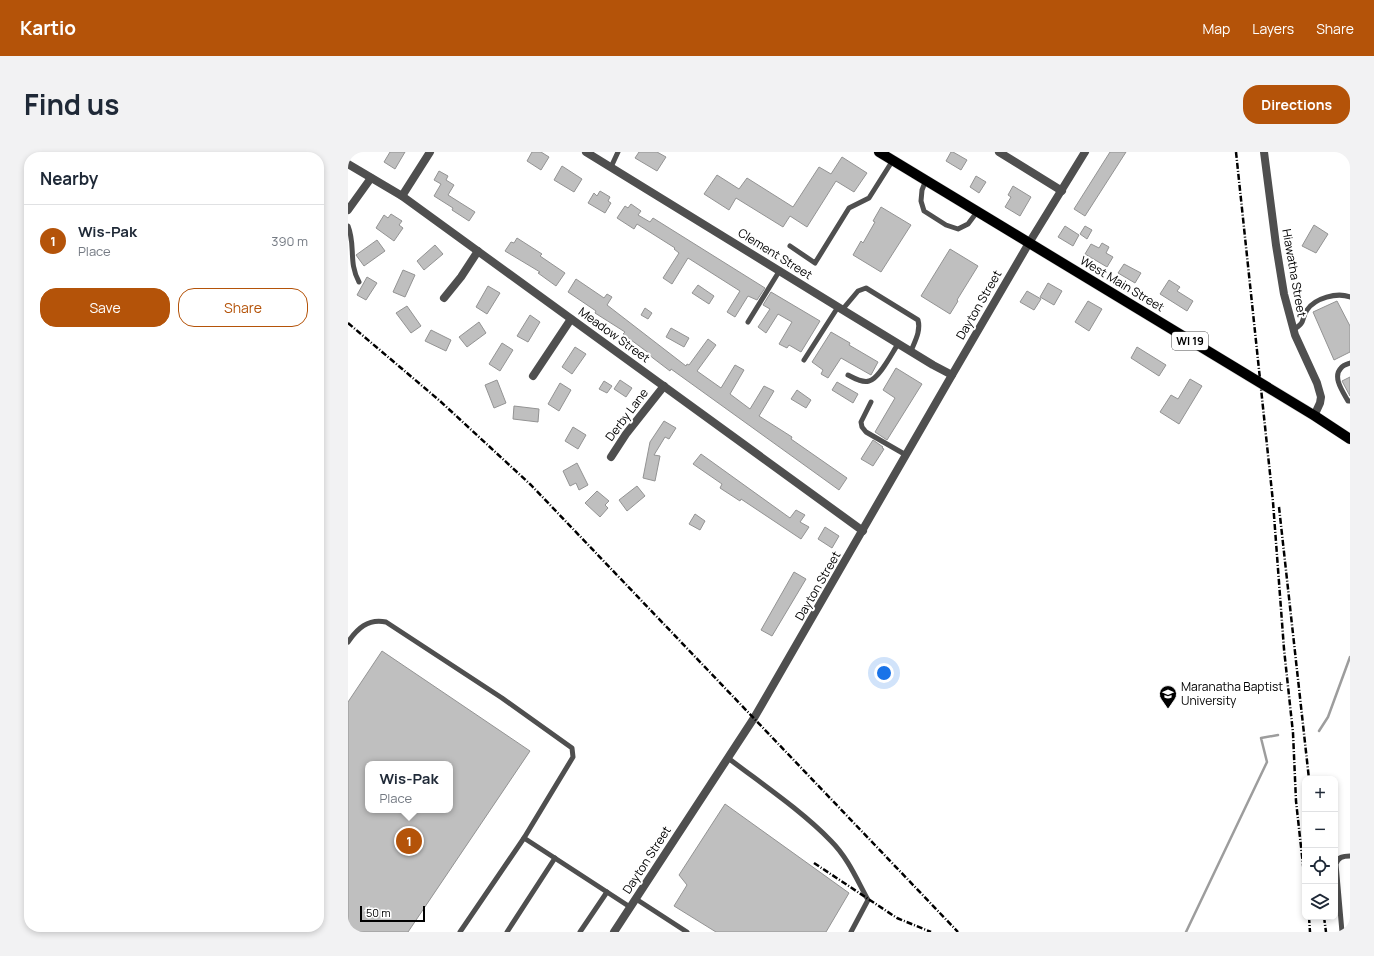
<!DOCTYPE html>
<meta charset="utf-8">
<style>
:root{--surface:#fff;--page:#f2f2f3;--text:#1f2937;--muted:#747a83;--line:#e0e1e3;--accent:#b45309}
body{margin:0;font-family:Manrope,sans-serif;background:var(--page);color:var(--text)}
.controls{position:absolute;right:12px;bottom:12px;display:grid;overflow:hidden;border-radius:8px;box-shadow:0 2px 6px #0003}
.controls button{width:36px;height:36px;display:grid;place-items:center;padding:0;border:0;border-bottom:1px solid var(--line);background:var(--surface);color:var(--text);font:20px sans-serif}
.scale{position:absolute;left:12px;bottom:10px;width:65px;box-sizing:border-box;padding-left:4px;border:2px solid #000;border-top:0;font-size:11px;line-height:14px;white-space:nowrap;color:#000;-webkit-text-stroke:3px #fff;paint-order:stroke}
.you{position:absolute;left:536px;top:521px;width:14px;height:14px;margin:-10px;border:3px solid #fff;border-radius:50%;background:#1a73e8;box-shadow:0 0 0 6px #1a73e833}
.badge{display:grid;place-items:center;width:26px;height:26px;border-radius:50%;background:var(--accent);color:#fff;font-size:13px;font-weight:700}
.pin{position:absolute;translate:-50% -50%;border:2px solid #fff;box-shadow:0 1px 4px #0006}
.popup{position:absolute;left:17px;top:609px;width:88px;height:52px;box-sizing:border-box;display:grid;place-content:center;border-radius:8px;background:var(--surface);filter:drop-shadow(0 1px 3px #0005);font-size:13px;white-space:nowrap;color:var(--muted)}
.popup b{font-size:15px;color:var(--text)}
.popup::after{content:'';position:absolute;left:50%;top:100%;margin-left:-8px;border:8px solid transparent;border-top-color:var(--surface)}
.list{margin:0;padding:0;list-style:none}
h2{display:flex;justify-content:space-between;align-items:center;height:52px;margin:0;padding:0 16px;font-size:17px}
h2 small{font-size:13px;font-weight:400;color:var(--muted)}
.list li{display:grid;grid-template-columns:26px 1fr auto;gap:12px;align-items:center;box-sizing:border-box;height:72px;padding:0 16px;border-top:1px solid var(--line)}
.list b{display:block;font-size:15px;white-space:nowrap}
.list p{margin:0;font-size:13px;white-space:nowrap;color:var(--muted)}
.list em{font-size:13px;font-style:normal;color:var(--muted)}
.actions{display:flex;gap:8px;padding:12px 16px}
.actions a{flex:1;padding:9px 0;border:1px solid var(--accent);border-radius:16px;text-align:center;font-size:14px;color:var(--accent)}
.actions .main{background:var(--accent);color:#fff}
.icon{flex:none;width:22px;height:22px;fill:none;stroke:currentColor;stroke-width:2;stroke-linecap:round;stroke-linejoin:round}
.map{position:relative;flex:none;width:1002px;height:780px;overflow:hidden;border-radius:16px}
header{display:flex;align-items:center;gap:24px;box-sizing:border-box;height:56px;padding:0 20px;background:var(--accent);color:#fff}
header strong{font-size:19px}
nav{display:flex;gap:22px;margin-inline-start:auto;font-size:14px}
.intro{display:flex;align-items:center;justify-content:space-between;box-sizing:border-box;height:96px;padding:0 24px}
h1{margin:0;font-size:28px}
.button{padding:10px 18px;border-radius:16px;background:var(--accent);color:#fff;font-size:14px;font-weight:700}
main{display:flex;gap:24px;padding:0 24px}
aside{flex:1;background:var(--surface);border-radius:16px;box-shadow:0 2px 6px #0003}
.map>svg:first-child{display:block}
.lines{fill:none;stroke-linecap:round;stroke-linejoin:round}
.stream{stroke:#9d9d9d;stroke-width:2.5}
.building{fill:#bfbfbf;stroke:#939393;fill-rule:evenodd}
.primary-casing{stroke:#dbdbdb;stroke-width:11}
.service{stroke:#4f4f4f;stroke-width:5}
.minor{stroke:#4f4f4f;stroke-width:8}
.primary{stroke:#000;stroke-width:10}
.rail{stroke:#000;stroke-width:2.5;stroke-dasharray:6 2 1 2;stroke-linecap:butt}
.labels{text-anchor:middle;stroke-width:4;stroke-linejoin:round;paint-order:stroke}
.shield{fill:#fff;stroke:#4c4c4c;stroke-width:1}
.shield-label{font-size:11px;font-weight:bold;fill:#000}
.street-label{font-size:12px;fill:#000;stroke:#fff}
.poi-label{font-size:12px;fill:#000;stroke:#fff;text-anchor:start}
</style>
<header>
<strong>Kartio</strong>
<nav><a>Map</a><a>Layers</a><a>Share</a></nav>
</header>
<div class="intro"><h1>Find us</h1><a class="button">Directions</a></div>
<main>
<aside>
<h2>Nearby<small></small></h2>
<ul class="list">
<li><span class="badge">1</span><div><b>Wis-Pak</b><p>Place</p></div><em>390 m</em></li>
</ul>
<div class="actions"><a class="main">Save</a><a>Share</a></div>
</aside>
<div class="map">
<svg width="1002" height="780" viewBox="0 0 1002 780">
<rect width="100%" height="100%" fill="#fff"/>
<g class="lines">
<!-- stream -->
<g class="stream">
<polyline points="971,579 980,565 1002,505"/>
<polyline points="838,780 919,610 913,586 930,583"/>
</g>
</g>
<!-- building -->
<g class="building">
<polygon points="42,0 57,0 47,17 36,10"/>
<polygon points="184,0 193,0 201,5 193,18 179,9"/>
<polygon points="291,0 309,0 318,5 309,19 287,6"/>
<polygon points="603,0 605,0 619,8 613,18 598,9"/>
<polygon points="762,0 778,0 737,64 726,57"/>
<polygon points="494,5 519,21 506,40 488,29 459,75 442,64 435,75 388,46 381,58 356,42 369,23 391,37 399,26 445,55 471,15 483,22"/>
<polygon points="214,14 234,27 226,40 206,28"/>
<polygon points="91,19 100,24 98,28 106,33 100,43 127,60 121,69 104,58 105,56 86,44 93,32 86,28"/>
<polygon points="628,24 638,30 631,41 622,35"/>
<polygon points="665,34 683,45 672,64 657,55 663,45 660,43"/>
<polygon points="252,39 262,45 260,49 263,51 257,61 240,51 246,41 249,44"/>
<polygon points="283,52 293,59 290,63 302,70 305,66 417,136 409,148 400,144 387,165 379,160 392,139 340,106 324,132 315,126 331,101 326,97 327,96 289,72 286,77 269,66 277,54 280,56"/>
<polygon points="533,55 563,73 533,120 505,103 513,89 515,91 527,70 525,69"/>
<polygon points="43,62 54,69 51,73 55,76 46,89 28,76 36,63 40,66"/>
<polygon points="966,73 980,82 968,101 954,94"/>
<polygon points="717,74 731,83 725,94 710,85"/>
<polygon points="737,74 744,78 739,87 732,82"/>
<polygon points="169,86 194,102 192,104 217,121 208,134 190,121 192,120 157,99 163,90 166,91"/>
<polygon points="29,88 37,99 16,114 8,103"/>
<polygon points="754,91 761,95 758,101 765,105 759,115 737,102 743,92 751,96"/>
<polygon points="87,93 95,102 76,118 69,109"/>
<polygon points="602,97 630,114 609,148 610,149 602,162 573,144"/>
<polygon points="776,112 793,121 787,131 770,121"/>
<polygon points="55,118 67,123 57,145 45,140"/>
<polygon points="19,125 29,131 18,148 9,143"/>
<polygon points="228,127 256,146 259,142 264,145 259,153 338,214 339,212 341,213 360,187 368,193 349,219 373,236 387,213 396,218 382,242 402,257 416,234 426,239 411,264 444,285 443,287 499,326 491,338 323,217 322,219 301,203 302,202 275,182 277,180 247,161 248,159 220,140"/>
<polygon points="821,128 832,135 829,139 845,149 839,159 812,142"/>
<polygon points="700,131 714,139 706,153 692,145"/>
<polygon points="350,133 366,144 361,152 344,141"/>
<polygon points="140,134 152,141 139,162 128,155"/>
<polygon points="679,139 693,147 686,158 672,150"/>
<polygon points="423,140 472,169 453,200 441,193 439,196 431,192 444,170 430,162 418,181 410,175 422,157 415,153"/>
<polygon points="740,149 754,157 741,179 727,170"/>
<polygon points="989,149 1002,174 1002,200 986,208 965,160"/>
<polygon points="59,154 73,174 63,181 48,161"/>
<polygon points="297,156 304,161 300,167 293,163"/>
<polygon points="182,163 192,170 180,190 169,184"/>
<polygon points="131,170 138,181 119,195 111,185"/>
<polygon points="323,176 341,186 336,195 318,185"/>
<polygon points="83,178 103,188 98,199 77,189"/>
<polygon points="483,180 502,191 501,193 530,210 523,223 493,206 480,226 473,222 475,218 464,210"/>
<polygon points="154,191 165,198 152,219 141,212"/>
<polygon points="227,195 238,202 224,222 214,215"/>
<polygon points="789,195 818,213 811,224 783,206"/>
<polygon points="548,216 574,232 539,288 527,280 547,246 535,238"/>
<polygon points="1002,225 1002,244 994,229"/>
<polygon points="842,227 854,234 831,272 812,260 823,243 830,247"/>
<polygon points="149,228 158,251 146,256 137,233"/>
<polygon points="272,228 284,236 278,245 266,237"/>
<polygon points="256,229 264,234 259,241 251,237"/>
<polygon points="489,230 510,242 505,251 484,238"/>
<polygon points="212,231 223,238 211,259 200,252"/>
<polygon points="449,238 463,248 458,256 443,247"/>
<polygon points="166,254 191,257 190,270 165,267"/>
<polygon points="316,269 328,276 321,287 317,285 306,303 312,304 307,329 295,326 302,290"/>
<polygon points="225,275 238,283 230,297 217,289"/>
<polygon points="525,288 535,295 534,296 536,297 525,314 513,307"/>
<polygon points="353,302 442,366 448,358 457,363 452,370 461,375 453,387 393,347 392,349 372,336 374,332 345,312"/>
<polygon points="229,311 240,333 231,338 228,331 222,334 215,319"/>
<polygon points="289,334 297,344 279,359 271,348"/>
<polygon points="249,339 261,349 257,353 260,356 252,365 237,351"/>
<polygon points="347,362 357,369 352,378 341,372"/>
<polygon points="477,375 491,384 484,396 470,387"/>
<polygon points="446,420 458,427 424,484 413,478"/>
<path d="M34 499 182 599 60 780H0V550ZM20 612H102V658H20Z"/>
<polygon points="377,652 501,741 478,780 368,780 326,754 339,733 331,723"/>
</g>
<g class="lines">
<!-- primary casing -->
<g class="primary-casing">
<polyline id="primary" points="531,0 967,264 1002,287"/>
</g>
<!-- service -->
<g class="service">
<polyline points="263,15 270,0"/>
<polyline points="578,28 574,38 573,49 576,59 598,73 610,77 620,72 629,60"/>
<path d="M0 74C8 94 0 110 11 130"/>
<polyline points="442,94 467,111 501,56 521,46 545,8"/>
<path d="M494 158 510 139 518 136 570 168C573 179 567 189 563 199"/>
<polyline points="400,170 432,118"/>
<path d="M945 178C959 169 952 169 959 158 967 146 989 140 1002 145"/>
<polyline points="456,208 490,155"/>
<path d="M1002 211C999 212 995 213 993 216 984 225 995 240 1000 249H1002"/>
<path d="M500 223C506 226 514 231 521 229 531 227 544 201 550 192"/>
<polyline points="523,250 513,270 514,275 518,280 558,303"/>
<path d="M0 490C9 477 20 466 38 470L154 546 224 596 225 605 176 686"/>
<path d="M380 606C414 632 454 659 483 689 500 706 509 728 520 748L503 780"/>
<polyline points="288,747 339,780"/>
<polyline points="112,780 176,686 282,755"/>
<polyline points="159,780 207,706"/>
<polyline points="232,780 259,740"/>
<path d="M994 780 988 712C990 705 995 704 1002 704"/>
</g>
<!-- minor -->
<g class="minor">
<polyline points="238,0 490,155 585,213 604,223"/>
<polyline points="651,0 714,39"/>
<polyline points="916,0 928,93 936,142 947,183 969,231 973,245 972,251 966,264"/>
<polyline points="0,12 54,44 515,379"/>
<polyline points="54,44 82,0"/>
<polyline points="0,58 23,26"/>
<polyline points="96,146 113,125 130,99"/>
<polyline points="185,224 223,167"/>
<polyline points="263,305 278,282 316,234"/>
<polyline points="266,780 406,566 604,223 681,91 737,0"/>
</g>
<!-- primary -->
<use href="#primary" class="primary"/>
<!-- rail -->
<g class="rail">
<polyline points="888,0 925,350 936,497 945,581 948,649 957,731"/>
<polyline points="0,171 92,249 183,333 610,780"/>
<polyline points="931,355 961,627"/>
<polyline points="466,711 549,766 583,780"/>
<polyline points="961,765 962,780"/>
<polyline points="976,765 978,780"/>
</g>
</g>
<!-- icons -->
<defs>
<g id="university-pin" transform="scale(0.9)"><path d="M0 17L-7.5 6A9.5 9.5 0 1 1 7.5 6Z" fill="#000" stroke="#fff"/><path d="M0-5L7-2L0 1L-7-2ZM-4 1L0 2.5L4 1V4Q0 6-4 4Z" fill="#fff"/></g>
</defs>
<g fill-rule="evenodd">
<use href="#university-pin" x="820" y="542"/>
</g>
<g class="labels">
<!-- shield labels -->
<rect class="shield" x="824" y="180" width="36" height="18" rx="3"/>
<g class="shield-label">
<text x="842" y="193">WI 19</text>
</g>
<!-- street labels -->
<g class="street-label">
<text transform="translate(427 102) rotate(32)" y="4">Clement Street</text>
<text transform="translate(946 121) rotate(80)" y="4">Hiawatha Street</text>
<text transform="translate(774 132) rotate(31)" y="4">West Main Street</text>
<text transform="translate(631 153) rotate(-60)" y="4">Dayton Street</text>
<text transform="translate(266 183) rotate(36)" y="4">Meadow Street</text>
<text transform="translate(279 263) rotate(-53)" y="4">Derby Lane</text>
<text transform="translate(470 434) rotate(-60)" y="4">Dayton Street</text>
<text transform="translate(299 708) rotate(-57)" y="4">Dayton Street</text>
</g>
<!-- poi labels -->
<g class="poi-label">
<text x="833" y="539">Maranatha Baptist<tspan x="833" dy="14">University</tspan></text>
</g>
</g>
</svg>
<div class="controls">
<button>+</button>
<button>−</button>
<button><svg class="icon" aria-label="locate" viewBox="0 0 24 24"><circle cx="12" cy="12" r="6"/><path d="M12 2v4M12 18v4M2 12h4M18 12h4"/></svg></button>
<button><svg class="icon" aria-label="layers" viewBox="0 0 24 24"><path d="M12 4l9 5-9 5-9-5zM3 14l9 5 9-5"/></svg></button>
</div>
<div class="scale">50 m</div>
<div class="you"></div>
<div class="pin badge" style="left:61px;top:689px">1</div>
<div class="popup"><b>Wis-Pak</b>Place</div>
</div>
</main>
